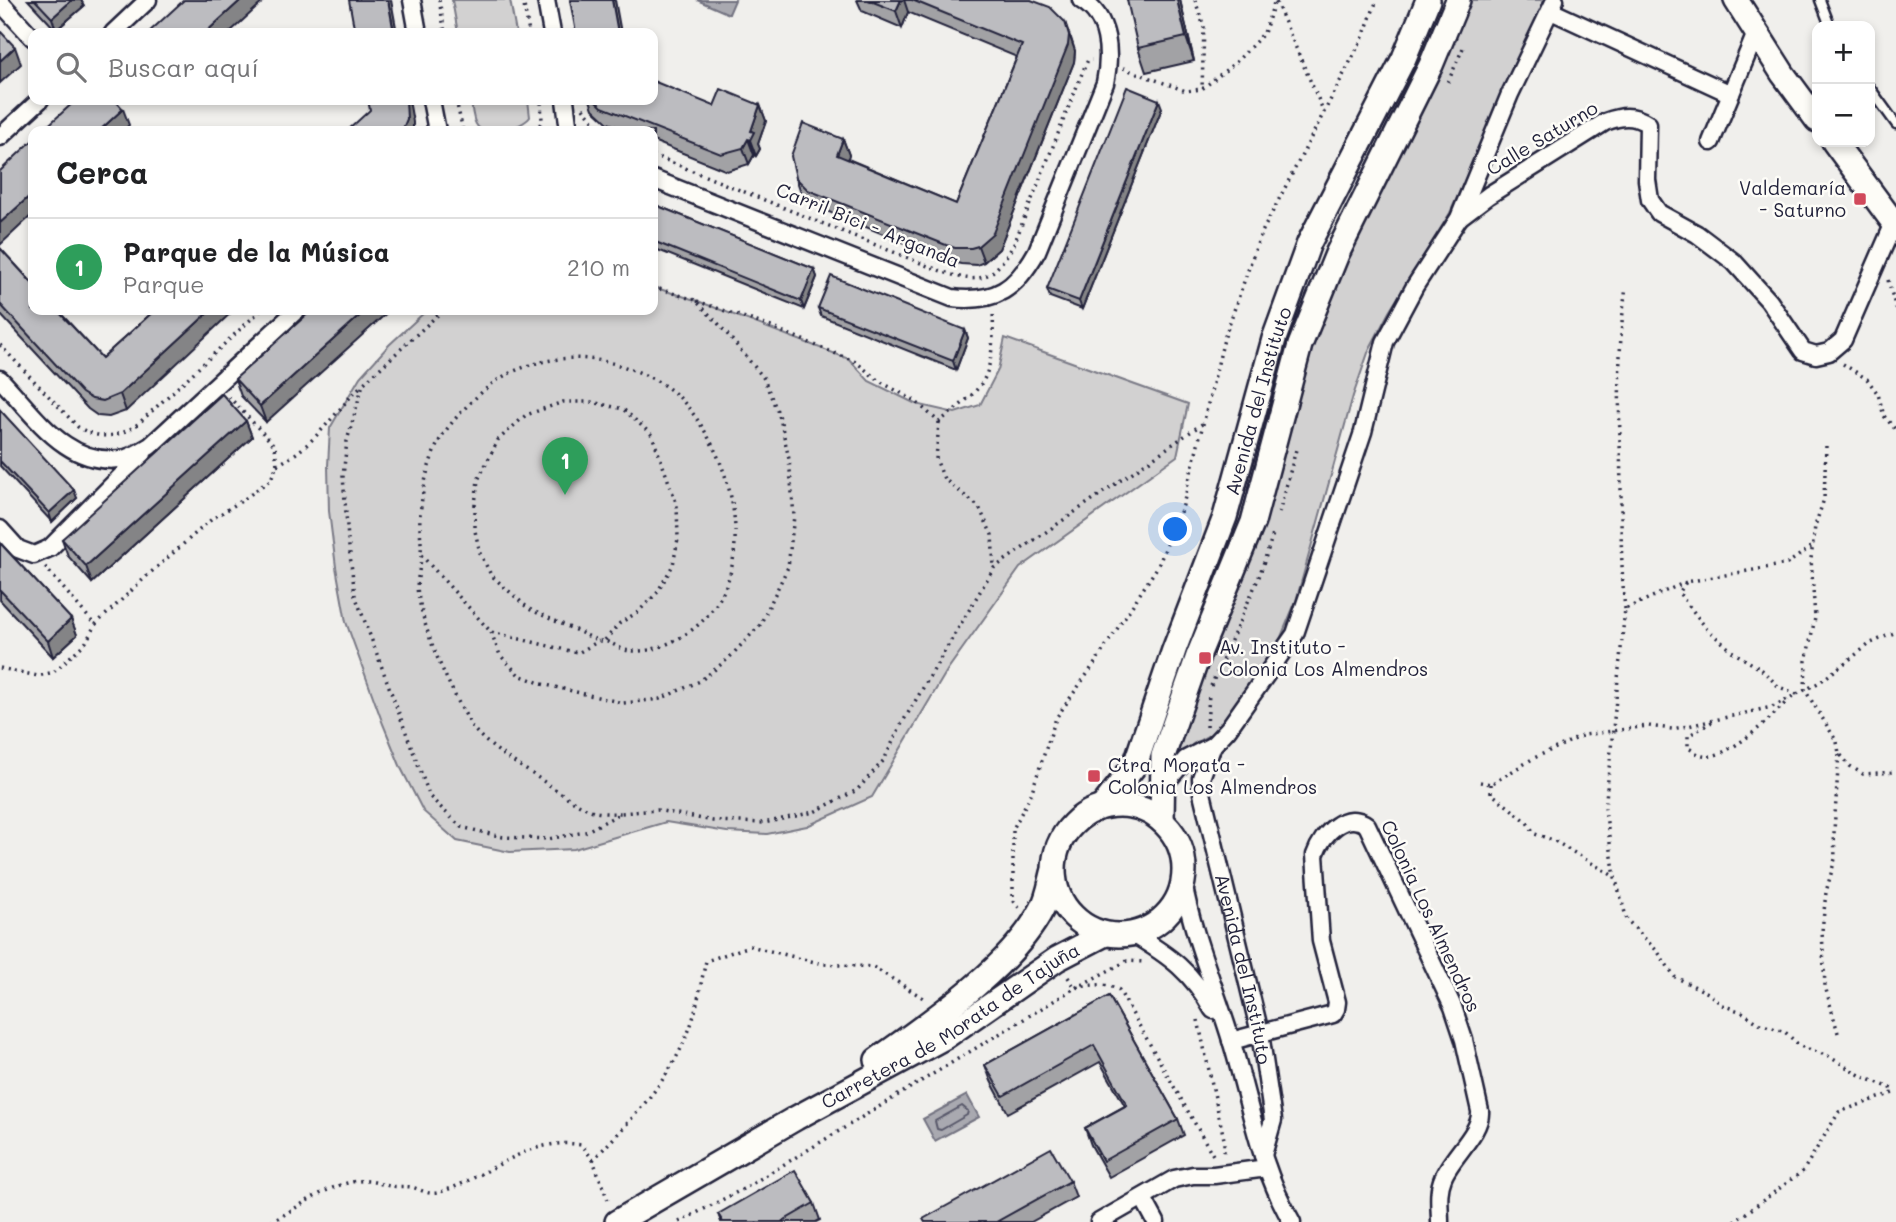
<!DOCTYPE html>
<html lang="es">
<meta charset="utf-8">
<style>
:root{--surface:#fff;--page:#f6f6f6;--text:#202124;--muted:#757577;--line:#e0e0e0;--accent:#d1495b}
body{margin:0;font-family:Mali,sans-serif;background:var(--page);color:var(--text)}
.controls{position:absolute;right:21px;top:21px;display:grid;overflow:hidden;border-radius:14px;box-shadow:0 4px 10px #0003}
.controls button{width:63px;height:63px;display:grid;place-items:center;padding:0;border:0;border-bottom:2px solid var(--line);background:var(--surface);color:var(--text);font:35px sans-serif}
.you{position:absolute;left:1176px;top:530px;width:24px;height:24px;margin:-18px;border:5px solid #fff;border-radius:50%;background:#1a73e8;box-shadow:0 0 0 10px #1a73e833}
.badge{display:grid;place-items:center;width:46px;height:46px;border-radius:50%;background:var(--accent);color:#fff;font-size:23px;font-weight:700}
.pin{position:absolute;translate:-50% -58px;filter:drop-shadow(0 2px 4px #0008)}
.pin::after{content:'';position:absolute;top:37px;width:24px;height:21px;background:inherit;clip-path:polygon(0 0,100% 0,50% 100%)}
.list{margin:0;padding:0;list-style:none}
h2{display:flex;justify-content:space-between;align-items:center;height:91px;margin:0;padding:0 28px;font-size:30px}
h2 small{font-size:23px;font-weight:400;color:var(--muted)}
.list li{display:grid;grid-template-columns:46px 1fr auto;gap:21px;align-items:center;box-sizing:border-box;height:98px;padding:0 28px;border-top:2px solid var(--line)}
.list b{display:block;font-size:26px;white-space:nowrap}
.list p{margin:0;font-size:23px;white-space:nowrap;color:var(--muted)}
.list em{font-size:23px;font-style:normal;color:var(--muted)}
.icon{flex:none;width:38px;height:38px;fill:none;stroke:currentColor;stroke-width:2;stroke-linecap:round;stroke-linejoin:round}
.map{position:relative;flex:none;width:1896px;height:1222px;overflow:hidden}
.search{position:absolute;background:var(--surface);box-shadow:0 4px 10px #0003;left:28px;top:28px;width:630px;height:77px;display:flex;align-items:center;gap:18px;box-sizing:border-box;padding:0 24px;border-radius:14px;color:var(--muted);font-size:26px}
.panel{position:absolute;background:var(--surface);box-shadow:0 4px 10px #0003;left:28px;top:126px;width:630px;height:189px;border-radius:14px}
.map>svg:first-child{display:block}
.green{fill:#d2d1d1;stroke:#7a7a86;stroke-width:2}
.water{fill:#a9a9b0;stroke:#737381;stroke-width:2}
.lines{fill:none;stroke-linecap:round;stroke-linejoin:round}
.shore{stroke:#58586a;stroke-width:2}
.service-casing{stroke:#22223b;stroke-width:13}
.minor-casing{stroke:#22223b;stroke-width:21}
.secondary-casing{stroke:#22223b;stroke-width:28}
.path{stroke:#22223b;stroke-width:3.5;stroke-dasharray:2 5;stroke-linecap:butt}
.service{stroke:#fdfcf7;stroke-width:8}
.minor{stroke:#fdfcf7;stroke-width:16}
.secondary{stroke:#fdfcf7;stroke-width:23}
.wall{fill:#a2a2a5;stroke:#22223b;stroke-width:2}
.shaded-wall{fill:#848486;stroke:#22223b;stroke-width:2}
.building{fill:#bcbcc0;stroke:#22223b;stroke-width:2}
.poi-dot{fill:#d1495b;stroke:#fdfcf7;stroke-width:2.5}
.labels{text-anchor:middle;stroke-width:5;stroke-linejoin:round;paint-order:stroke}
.street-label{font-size:19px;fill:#22223b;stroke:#fdfcf7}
.poi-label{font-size:19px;fill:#22223b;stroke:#fdfcf7;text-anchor:start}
</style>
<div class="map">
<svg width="1896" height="1222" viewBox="0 0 1896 1222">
<rect width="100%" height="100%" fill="#f0efec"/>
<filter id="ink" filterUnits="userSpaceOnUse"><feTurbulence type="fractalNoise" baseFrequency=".0143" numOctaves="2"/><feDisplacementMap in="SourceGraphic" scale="14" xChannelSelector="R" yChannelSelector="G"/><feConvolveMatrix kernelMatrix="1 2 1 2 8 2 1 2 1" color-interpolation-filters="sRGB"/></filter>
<g filter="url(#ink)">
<!-- green -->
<g class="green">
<polygon points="452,0 510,0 516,33 458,33"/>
<polygon points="1470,0 1546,0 1450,213 1389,312 1369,350 1353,396 1296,601 1281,637 1265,666 1232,713 1213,733 1193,744 1175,764 1172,761 1207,665 1259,537 1283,456 1300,378 1326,299 1440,70"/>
<path d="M471 100H528L530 117C523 127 488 138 478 127 472 121 472 107 471 100Z"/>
<polygon points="653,287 695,300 849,359 869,381 916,404 955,413 980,405 998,370 1005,338 1188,404 1177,456 1020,568 948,669 872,797 807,826 767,834 727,832 666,822 574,849 510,852 457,841 423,811 401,768 383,724 346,622 336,567 329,511 328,466 330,428 360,377 389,345 427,310 653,310"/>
</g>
<!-- water -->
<g class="water">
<polygon points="697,0 735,0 729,14"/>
<polygon points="967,1095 979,1117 935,1141 923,1119"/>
</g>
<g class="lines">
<!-- shore -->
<polygon class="shore" points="962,1106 968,1111 967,1115 941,1130 937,1129 935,1121"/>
<!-- service casing -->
<g class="service-casing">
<g id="service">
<polyline points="1820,0 1830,26"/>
<polyline points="1870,88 1896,124"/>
</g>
</g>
<!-- minor casing -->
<g class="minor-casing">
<g id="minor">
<polyline points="412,0 418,33"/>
<polyline points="546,0 552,33"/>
<polyline points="0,2 33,38"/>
<polyline points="1551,11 1731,94"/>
<polyline points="113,33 148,0"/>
<polyline points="431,100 437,131"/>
<polyline points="565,100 569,131"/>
<polyline points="0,137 40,100"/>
<polyline points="1711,142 1756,33"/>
<path d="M653 179 952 298C996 303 1016 289 1037 251L1105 83C1111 54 1110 17 1081 0"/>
<path d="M1460 217 1489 195 1605 122C1621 116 1633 114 1648 124L1647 180 1650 200 1659 213 1697 234 1734 262 1769 301 1803 351 1816 355 1829 352 1843 340 1894 223"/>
<path d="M0 379C35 415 68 470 126 458 134 456 143 450 150 446L297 310"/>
<polyline points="0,529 18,549 34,555 50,548 143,454"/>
<path id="s1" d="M1213 745 1201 778 1202 793 1260 1033 1273 1120 1263 1155"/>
<polyline points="1163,786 1186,759 1213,745 1228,729 1295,634 1363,432 1385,342 1415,286 1459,218 1510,94 1555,0"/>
<path d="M1183 882C1193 937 1215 987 1231 1040 1250 1102 1259 1166 1292 1222"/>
<path d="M1133 934C1170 956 1192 972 1213 1010"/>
<path d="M1231 1041 1333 1014 1336 1009 1337 1002 1321 941 1315 855C1322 834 1346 809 1367 825L1453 1007 1464 1040 1480 1111C1482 1132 1450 1158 1443 1178 1437 1192 1440 1207 1440 1222"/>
<polyline points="1143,1198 1156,1222"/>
<polyline points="1099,1222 1174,1179 1193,1175 1214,1175 1267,1168"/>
</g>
</g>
<!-- secondary casing -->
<g class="secondary-casing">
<g id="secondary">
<polyline points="1736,0 1783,74 1817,120"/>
<polyline points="1834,142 1896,226"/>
<circle cx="1119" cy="870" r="65"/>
<path id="s2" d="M1102 807 1135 765 1174 650 1225 517 1274 339 1309 243 1404 58 1428 0"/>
<polyline points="1162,821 1163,756 1198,656 1253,522 1300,345 1337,254 1431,65 1458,0"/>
<path d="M877 1060C930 1022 1012 967 1042 909 1048 898 1050 885 1053 873"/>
<path id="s3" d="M617 1222 796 1118 945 1037 1057 959 1105 934"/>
</g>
</g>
<!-- path -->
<g class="path">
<polyline points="439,0 445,33"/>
<polyline points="523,0 529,33"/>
<polyline points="1195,0 1204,27 1202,89"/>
<polyline points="1276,2 1323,110"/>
<polyline points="1123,68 1186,91 1202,89 1236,62 1264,33 1275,0"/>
<polyline points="1448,82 1463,48"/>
<polyline points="456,100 463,131"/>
<polyline points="583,108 602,131"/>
<polyline points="536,131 542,121 541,100"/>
<path d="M653 155 928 266C972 283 988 289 1014 244L1085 66 1088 60H1092"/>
<polyline points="1888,280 1896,309"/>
<path d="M697 301 774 328 856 362 879 381 914 400 939 422C954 410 973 397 983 381 993 364 994 330 993 311"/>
<polyline points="443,310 363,384 347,441 343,476 348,539 355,595 430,797 461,827 503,837 548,839 585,832 621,813 657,810 713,821 764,823 814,812 857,790 884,760 901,725 994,568 1202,424"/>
<path d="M0 345 78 427C99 440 118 438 138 424L261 310"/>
<polyline points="1843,364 1867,379 1878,394 1884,416 1896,430"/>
<polyline points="939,422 936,459 944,479 979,507 992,535 994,568"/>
<polyline points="1826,446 1824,499 1815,526 1811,559 1815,618 1806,661 1805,690 1837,742 1839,753 1850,766 1863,774 1896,772"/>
<path d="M277 465C316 445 331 416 361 386"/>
<polyline points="1279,513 1297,446"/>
<polyline points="421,555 491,632 578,653 599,641"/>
<polyline points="45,567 95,625"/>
<polyline points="1686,582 1625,609 1605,809 1615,877 1627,920 1658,952 1675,977 1708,993 1722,1005 1742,1012 1760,1024 1785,1032 1800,1046 1828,1056 1863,1077 1896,1090"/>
<path d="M1625 609C1621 570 1621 531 1621 491 1620 424 1616 355 1626 288"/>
<polyline points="491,632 500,655 519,675 542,684 623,703 660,699 700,681 728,659 760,625 788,567 794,516 789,459 780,418 763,377 717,322 695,300 653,287"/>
<path d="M605 640 620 623 638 612 657 593 673 565 678 539 677 505 652 435 623 409 592 402H563L526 415 498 440 478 480 475 504V531L480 553 491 575 529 609 599 641C609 640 616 647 625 650 632 652 646 651 653 649 769 614 747 470 680 398 670 388 656 380 643 374 598 354 553 352 508 374 485 385 448 422 437 445 427 467 422 492 420 516 419 529 422 542 421 555 421 568 415 582 418 594 425 634 443 673 462 709 466 715 469 723 473 728 489 748 519 765 540 779 557 790 575 804 593 811 601 814 613 813 621 813"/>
<polyline points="0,668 38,676 54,672 86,642 95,625 149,574 212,519 243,500 271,479 277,465 275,446 229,397"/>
<polyline points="1211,686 1259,577 1274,531"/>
<polyline points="1797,694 1779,687 1762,670 1733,652 1707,629 1679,593 1686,582 1787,564 1812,546"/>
<path d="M1712 722 1688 736V748C1693 750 1698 755 1703 756 1726 761 1774 716 1788 700"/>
<polyline points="1207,727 1209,693"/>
<polyline points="1480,782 1491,784 1534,758 1584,735 1648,726 1672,729 1688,726 1772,707 1820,682 1871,643 1896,632"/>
<polyline points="1491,784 1491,793 1526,821 1535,834 1553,840 1615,877"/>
<polyline points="1019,908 1013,900 1013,829 1031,794 1056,718 1095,663 1158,566 1183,505 1224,339 1260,236 1363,37 1377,0"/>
<polyline points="1068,977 1075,988 1127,961 1146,962"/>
<polyline points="1198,1020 1224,1139 1224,1153 1222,1156"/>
<polyline points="1838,1033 1825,986 1822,931 1826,892 1835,859 1834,831 1839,753"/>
<path d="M593 1160C628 1123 668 1083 687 1035 697 1013 700 985 706 961L750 946 823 964 873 967 925 999"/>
<path d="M271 1222C300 1207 335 1178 369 1181 376 1182 383 1185 390 1186 397 1187 404 1186 411 1187 420 1189 428 1195 437 1193 487 1179 527 1135 582 1145L593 1160 609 1203"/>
<path d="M679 1222 745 1188 1075 988C1090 985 1105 982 1119 990L1214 1157"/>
<polyline points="1734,1222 1803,1171 1839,1112 1896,1092"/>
</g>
<!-- service -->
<use href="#service" class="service"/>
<!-- minor -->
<use href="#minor" class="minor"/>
<!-- secondary -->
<use href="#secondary" class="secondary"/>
</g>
<!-- wall -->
<g class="wall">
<polygon points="28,0 81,0 84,6 56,30"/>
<polygon points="857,0 1031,0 1071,38 1075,51 1074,62 999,249 984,262 977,265 961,264 952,262 814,206 802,195 796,178 843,139 849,155 848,159 956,204 1017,57 908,12 902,28 862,11"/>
<polygon points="1180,0 1194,61 1146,72 1138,48"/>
<polygon points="590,100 653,100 714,106 760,105 766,121 758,144 760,149 756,156 754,155 749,164 727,171 653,141 653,131 629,131 608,123 593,109"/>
<polygon points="1162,108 1082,309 1050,297 1047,289"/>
<polygon points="653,204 814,269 817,277 804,309 653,248"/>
<polygon points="0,248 102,358 155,310 126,411 109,417 98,416 88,409 0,314"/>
<polygon points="818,308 965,330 968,338 956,370 821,316"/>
<polygon points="312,310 266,422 241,396 235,379"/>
<polygon points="0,410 77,498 52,522 0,466"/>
<polygon points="246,421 252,437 92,583 68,556 62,539"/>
<polygon points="0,543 71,619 77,635 53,657 0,600"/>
<polygon points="1109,996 1178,1119 1184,1135 1109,1177 1091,1145 1085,1128 1125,1106 1100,1062 1008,1113 991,1081 985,1065"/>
<polygon points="1070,1181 1076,1197 1031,1222 924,1222"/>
<polygon points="814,1203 820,1220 816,1222 721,1222 718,1214"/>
</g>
<!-- shaded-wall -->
<g class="shaded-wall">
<polygon points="72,0 81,0 84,6 56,30 52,18"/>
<polygon points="241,0 265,0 229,33 205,33"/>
<polygon points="388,0 391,0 397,33 394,33"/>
<polygon points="612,0 615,0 621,33 618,33"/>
<polygon points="901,0 904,0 908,12 902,28 896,11"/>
<polygon points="1177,0 1180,0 1194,61 1186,37"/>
<polygon points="1065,22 1075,51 1074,62 999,249 984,262 978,246"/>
<polygon points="15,47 21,64 0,83 0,61"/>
<polygon points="406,100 409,100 413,122 413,131 402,131"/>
<polygon points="1159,100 1162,108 1082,309 1079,301"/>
<polygon points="760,105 766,121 758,144 760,149 756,156 750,140 751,131"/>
<polygon points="123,109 129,125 123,131 99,131"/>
<polygon points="748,139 754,155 749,164 743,148"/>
<polygon points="843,139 849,155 843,171 837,155"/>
<polygon points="33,193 33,214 0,245 0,223"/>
<polygon points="814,269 817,277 804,309 801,301"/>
<polygon points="211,310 234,310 126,411 120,394"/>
<polygon points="366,310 390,310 266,422 260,406"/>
<polygon points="965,330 968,338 956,370 953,361"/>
<polygon points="246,421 252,437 92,583 86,566"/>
<polygon points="74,490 77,498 52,522 49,513"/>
<polygon points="71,619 77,635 53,657 48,641"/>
</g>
<!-- building -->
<g class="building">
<polygon points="35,0 72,0 52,18"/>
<polygon points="184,0 241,0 205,33 148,33"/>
<polygon points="349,0 388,0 394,33 355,33"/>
<polygon points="570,0 612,0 618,33 576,33"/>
<polygon points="868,0 901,0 896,11"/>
<polygon points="912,0 1031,0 1050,7 1065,22 1069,35 1068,45 993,233 978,246 971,248 955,248 946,245 808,190 796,178 791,156 803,123 843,139 837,155 956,204 1022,45"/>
<polygon points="1127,0 1177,0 1186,37 1138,48"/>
<polygon points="0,31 15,47 0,61"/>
<polygon points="653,81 714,106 721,89 760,105 751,131 754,132 750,140 748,139 743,148 721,154 602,107 595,100 653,100"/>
<polygon points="1127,87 1159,100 1079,301 1047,289"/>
<polygon points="76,100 115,100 123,109 99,131 42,131"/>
<polygon points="368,100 406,100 407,119 402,131 347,131 370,110"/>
<polygon points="33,140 33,193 0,223 0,171"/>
<polygon points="653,204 814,269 801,301 653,241"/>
<polygon points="0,248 33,284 33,310 57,310 102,358 155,310 211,310 120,394 103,401 92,399 82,393 0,304"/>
<polygon points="831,276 965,330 953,361 818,308"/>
<polygon points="312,310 366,310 260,406 235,379"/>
<polygon points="222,394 246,421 86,566 62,539"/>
<polygon points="0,410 74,490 49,513 0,461"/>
<polygon points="0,543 71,619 48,641 0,590"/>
<polygon points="1109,996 1178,1119 1103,1161 1085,1128 1127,1105 1094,1045 1003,1096 985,1065"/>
<polygon points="1051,1148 1070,1181 996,1222 925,1222 923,1219"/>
<polygon points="795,1170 814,1203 781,1222 723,1222 718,1214"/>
</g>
</g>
<!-- markers -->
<g class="poi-dot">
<rect x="1853" y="192" width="14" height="14" rx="3.5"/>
<rect x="1198" y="651" width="14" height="14" rx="3.5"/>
<rect x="1087" y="769" width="14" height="14" rx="3.5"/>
</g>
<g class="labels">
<!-- street labels -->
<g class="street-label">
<text transform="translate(1542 138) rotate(-31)" y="7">Calle Saturno</text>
<text transform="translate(868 225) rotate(22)" y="7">Carril Bici - Arganda</text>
<text dy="7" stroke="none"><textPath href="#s2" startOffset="438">Avenida del Instituto</textPath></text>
<text transform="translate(1431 916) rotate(65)" y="7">Colonia Los Almendros</text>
<text dy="7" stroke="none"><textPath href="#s1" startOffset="231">Avenida del Instituto</textPath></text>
<text dy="7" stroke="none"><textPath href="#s3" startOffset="387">Carretera de Morata de Tajuña</textPath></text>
</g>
<!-- poi labels -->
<g class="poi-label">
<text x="1846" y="195" text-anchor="end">Valdemaría<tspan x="1846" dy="22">- Saturno</tspan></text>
<text x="1219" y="654">Av. Instituto -<tspan x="1219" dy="22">Colonia Los Almendros</tspan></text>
<text x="1108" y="772">Ctra. Morata -<tspan x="1108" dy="22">Colonia Los Almendros</tspan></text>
</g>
</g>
</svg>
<div class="controls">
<button>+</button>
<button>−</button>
</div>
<div class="you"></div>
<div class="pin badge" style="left:565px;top:495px;background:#2e9e5b">1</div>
<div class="search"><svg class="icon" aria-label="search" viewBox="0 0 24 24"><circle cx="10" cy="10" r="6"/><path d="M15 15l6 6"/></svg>Buscar aquí</div>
<section class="panel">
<h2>Cerca<small></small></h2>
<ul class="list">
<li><span class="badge" style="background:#2e9e5b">1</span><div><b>Parque de la Música</b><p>Parque</p></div><em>210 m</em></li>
</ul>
</section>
</div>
